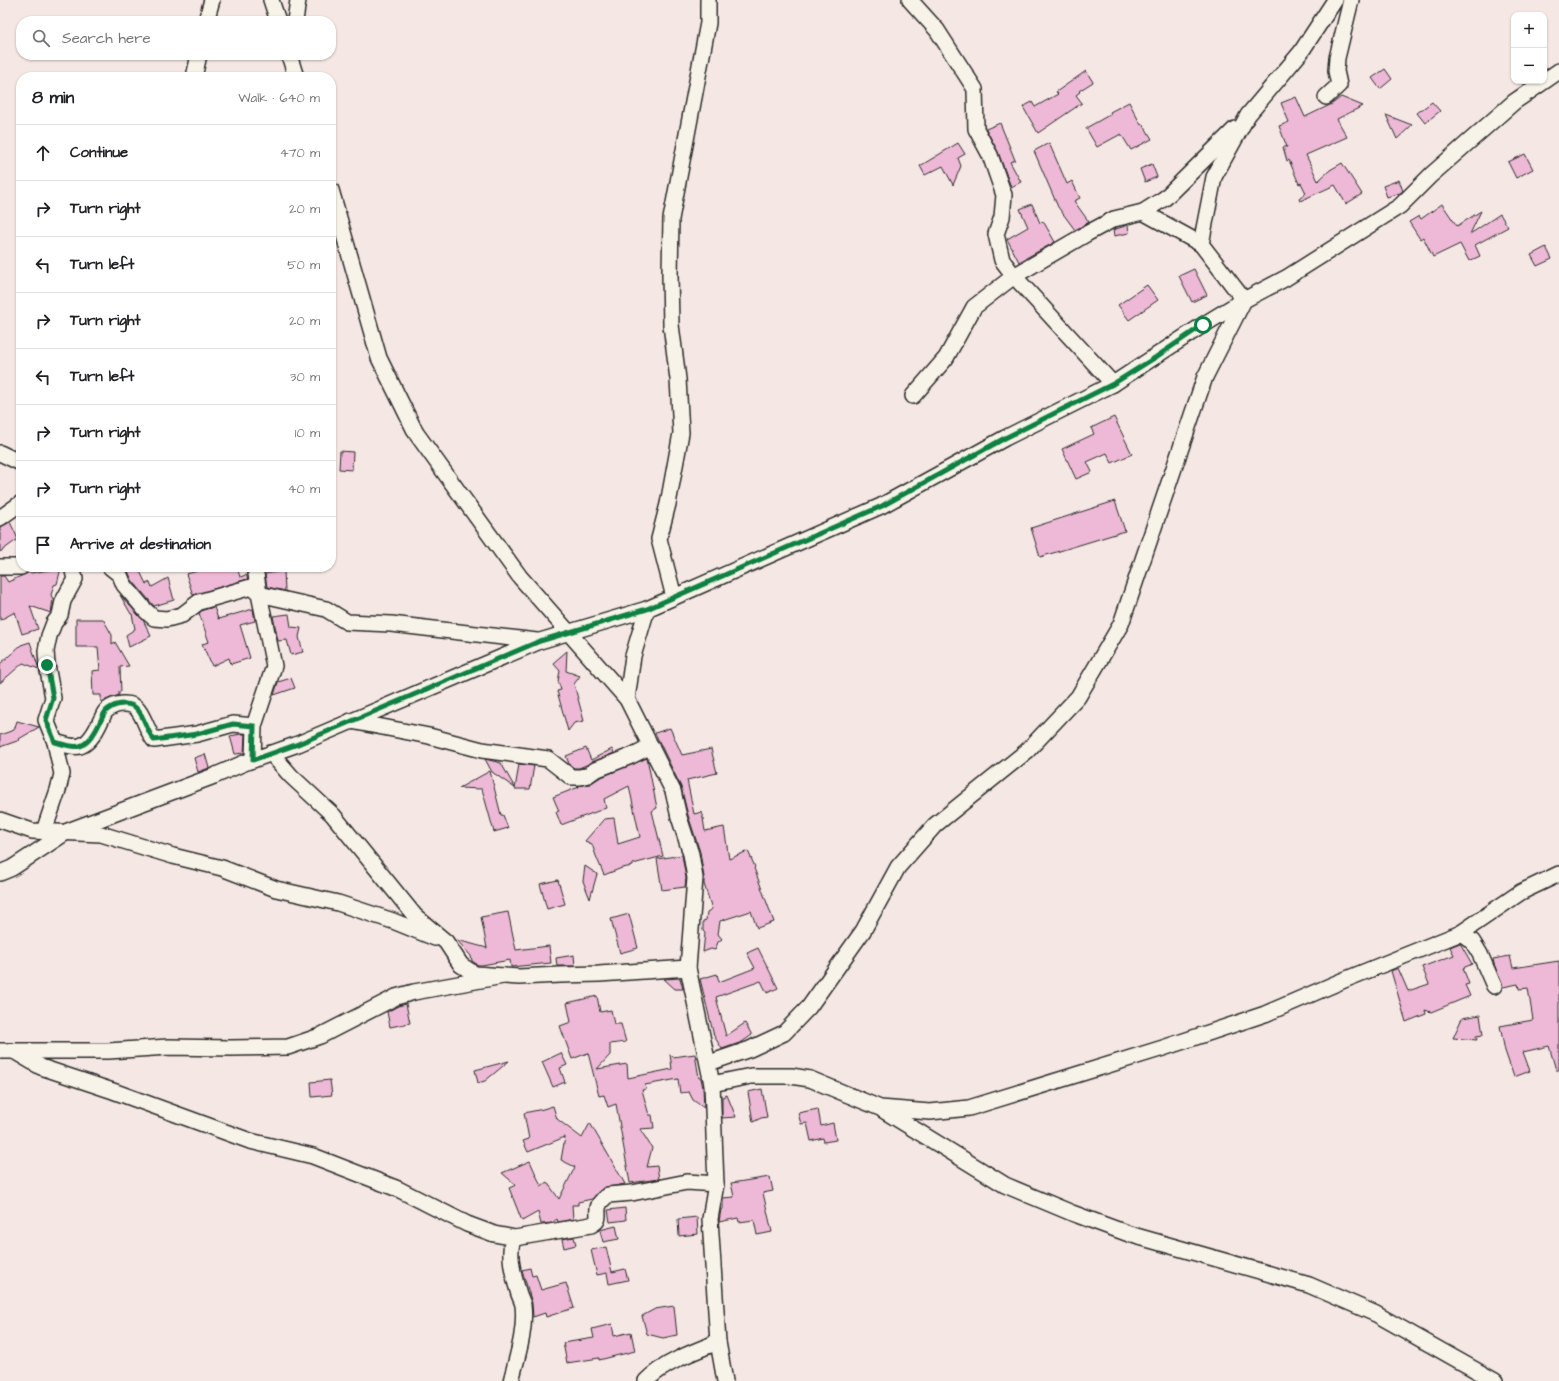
<!DOCTYPE html>
<meta charset="utf-8">
<style>
:root{--surface:#fff;--page:#f6f6f6;--text:#202124;--muted:#757577;--line:#e0e0e0}
body{margin:0;font-family:"Architects Daughter",sans-serif;background:var(--page);color:var(--text)}
.controls{position:absolute;right:12px;top:12px;display:grid;overflow:hidden;border-radius:8px;box-shadow:0 1px 3px #0004}
.controls button{width:36px;height:36px;display:grid;place-items:center;padding:0;border:0;border-bottom:1px solid var(--line);background:var(--surface);color:var(--text);font:20px sans-serif}
.stop{position:absolute;width:12px;height:12px;margin:-9px;border:3px solid #0b8043;border-radius:50%;background:#fff}
.stop.end{background:#0b8043;border-color:#fff;box-shadow:0 1px 4px #0008}
.list{margin:0;padding:0;list-style:none}
h2{display:flex;justify-content:space-between;align-items:center;height:52px;margin:0;padding:0 16px;font-size:17px}
h2 small{font-size:13px;font-weight:400;color:var(--muted)}
.list li{display:grid;grid-template-columns:26px 1fr auto;gap:12px;align-items:center;box-sizing:border-box;height:56px;padding:0 16px;border-top:1px solid var(--line)}
.list b{display:block;font-size:15px;white-space:nowrap}
.list em{font-size:13px;font-style:normal;color:var(--muted)}
.icon{flex:none;width:22px;height:22px;fill:none;stroke:currentColor;stroke-width:2;stroke-linecap:round;stroke-linejoin:round}
.map{position:relative;flex:none;width:1559px;height:1381px;overflow:hidden}
.search{position:absolute;background:var(--surface);box-shadow:0 1px 3px #0004;left:16px;top:16px;width:320px;height:44px;display:flex;align-items:center;gap:10px;box-sizing:border-box;padding:0 14px;border-radius:16px;color:var(--muted);font-size:15px}
.panel{position:absolute;background:var(--surface);box-shadow:0 1px 3px #0004;left:16px;top:72px;width:320px;height:500px;border-radius:16px}
.map>svg:first-child{display:block}
.building{fill:#edb9d6;stroke:#2b2b2b}
.lines{fill:none;stroke-linecap:round;stroke-linejoin:round}
.minor-casing{stroke:#2b2b2b;stroke-width:18}
.minor{stroke:#f7f3e8;stroke-width:15}
.route{stroke:#0b8043;stroke-width:5}
</style>
<div class="map">
<svg width="1559" height="1381" viewBox="0 0 1559 1381">
<rect width="100%" height="100%" fill="#f5e7e4"/>
<filter id="ink" filterUnits="userSpaceOnUse"><feTurbulence type="fractalNoise" baseFrequency=".025" numOctaves="2"/><feDisplacementMap in="SourceGraphic" scale="8" xChannelSelector="R" yChannelSelector="G"/><feConvolveMatrix kernelMatrix="1 2 1 2 8 2 1 2 1" color-interpolation-filters="sRGB"/></filter>
<g filter="url(#ink)">
<!-- building -->
<g class="building">
<polygon points="1385,69 1392,79 1380,89 1372,78"/>
<polygon points="1086,71 1093,82 1079,91 1080,92 1076,95 1082,103 1038,133 1023,107 1032,102 1035,107 1058,94 1056,92"/>
<polygon points="1296,97 1305,117 1332,104 1341,97 1363,106 1337,119 1347,137 1306,155 1318,181 1330,170 1342,163 1362,194 1346,204 1335,185 1300,201 1299,199 1306,193 1301,183 1299,184 1289,160 1287,161 1283,147 1287,147 1279,126 1289,122 1281,103"/>
<polygon points="1129,102 1141,125 1143,124 1152,139 1131,150 1121,134 1097,147 1086,128 1111,114 1110,112"/>
<polygon points="1432,102 1440,111 1425,123 1417,113"/>
<polygon points="1386,115 1412,125 1397,139"/>
<polygon points="1000,123 1015,160 1010,162 1021,182 1011,187 998,152 986,129"/>
<polygon points="958,143 965,154 958,158 961,166 953,185 943,166 925,175 920,166"/>
<polygon points="1049,143 1067,184 1072,181 1080,198 1074,201 1089,222 1075,230 1058,207 1034,151"/>
<polygon points="1525,154 1533,169 1516,178 1508,162"/>
<polygon points="1152,164 1157,177 1145,182 1140,169"/>
<polygon points="1399,180 1403,191 1400,193 1387,197 1383,186"/>
<polygon points="1032,204 1040,223 1043,221 1055,242 1019,262 1007,239 1028,227 1020,209"/>
<polygon points="1442,204 1457,226 1481,211 1470,234 1500,214 1508,227 1475,245 1480,256 1469,261 1460,244 1433,257 1423,237 1420,239 1409,222 1419,216 1421,219"/>
<polygon points="1128,225 1129,233 1114,236 1113,230"/>
<polygon points="1546,247 1552,259 1537,266 1531,255"/>
<polygon points="1194,269 1207,295 1192,302 1179,276"/>
<polygon points="1147,285 1158,300 1129,320 1118,305"/>
<polygon points="1114,417 1132,454 1112,463 1107,453 1087,462 1092,472 1076,479 1062,449 1094,434 1091,428"/>
<polygon points="340,451 353,452 352,470 339,469"/>
<polygon points="1115,501 1125,531 1040,557 1031,528"/>
<polygon points="10,522 18,539 0,552 0,527"/>
<polygon points="131,567 138,567 146,584 150,582 152,587 168,578 174,600 154,606 132,580 127,569"/>
<polygon points="205,567 237,567 240,577 246,575 248,579 193,595 186,574 198,571 198,569"/>
<polygon points="61,568 57,584 54,585 51,595 53,599 51,613 30,606 38,629 22,634 15,612 0,620 0,576 4,576 8,582 30,572 31,573"/>
<polygon points="284,571 285,591 267,587 265,574"/>
<polygon points="120,595 143,620 151,636 129,647 126,635 135,629 132,614 131,614"/>
<polygon points="214,607 218,619 253,609 255,621 240,625 250,658 231,664 229,658 212,666 202,644 209,642 199,613 203,610"/>
<polygon points="289,614 291,627 301,628 299,637 303,652 291,655 287,640 278,641 273,616"/>
<polygon points="76,619 103,619 112,635 112,644 115,642 129,666 120,667 121,692 119,691 119,695 101,702 101,695 93,695 92,671 100,670 98,647 76,647"/>
<polygon points="30,642 39,669 23,663 0,683 0,664 21,645"/>
<polygon points="567,651 566,671 580,676 574,684 584,721 574,723 568,731 557,691 561,690 558,681 560,671 553,663"/>
<polygon points="291,678 295,688 274,695 278,682"/>
<polygon points="17,721 39,727 19,739 20,740 0,747 0,735 14,730"/>
<polygon points="670,728 682,755 711,749 717,773 687,780 694,814 702,812 705,831 724,827 729,859 748,851 755,867 754,868 774,922 757,928 751,911 720,921 718,934 722,939 718,942 715,950 711,949 703,952 705,933 703,931 703,921 706,920 707,912 712,909 704,884 704,877 700,852 688,815 681,787 655,733"/>
<polygon points="241,734 245,734 244,753 235,754 230,736"/>
<polygon points="586,748 591,760 612,749 614,753 579,768 574,768 569,764 566,756"/>
<polygon points="205,754 209,768 198,772 194,758"/>
<polygon points="647,758 657,808 652,811 663,856 633,864 633,866 622,868 604,875 596,856 592,844 585,841 604,819 614,818 618,844 640,837 629,786 604,799 606,808 561,825 556,812 559,811 553,797 579,787 578,786 590,784 599,778"/>
<polygon points="485,759 501,763 515,788 492,772"/>
<polygon points="519,764 534,766 530,789 515,789"/>
<polygon points="490,771 501,815 503,815 508,828 494,832 482,789 459,788"/>
<polygon points="682,855 686,878 685,887 662,890 657,859"/>
<polygon points="585,866 597,874 590,899 583,881"/>
<polygon points="558,880 565,904 547,909 540,884"/>
<polygon points="508,912 516,950 549,946 551,963 511,967 510,960 482,965 478,965 472,961 471,956 457,940 487,948 481,917"/>
<polygon points="629,914 638,948 620,953 611,919"/>
<polygon points="1460,943 1472,964 1463,968 1469,984 1465,985 1470,996 1431,1012 1425,1010 1426,1014 1406,1022 1391,971 1398,968 1408,991 1429,984 1422,967 1454,955 1450,947"/>
<polygon points="758,948 778,988 767,993 761,981 716,997 726,1036 745,1023 752,1035 742,1042 722,1049 714,1036 700,979 717,974 719,982 755,968 747,953"/>
<polygon points="574,955 575,966 557,966 556,958"/>
<polygon points="1510,956 1513,968 1559,961 1559,1070 1556,1070 1549,1046 1523,1052 1530,1071 1514,1077 1505,1051 1500,1026 1533,1020 1528,988 1519,989 1518,984 1503,987 1494,964 1493,959"/>
<polygon points="680,978 683,989 675,989 664,979"/>
<polygon points="597,996 600,1012 611,1010 614,1024 621,1024 626,1042 610,1044 610,1055 597,1069 627,1064 628,1078 672,1069 670,1054 673,1057 695,1054 699,1078 701,1078 703,1088 704,1108 693,1100 689,1092 680,1093 678,1079 645,1085 646,1089 642,1090 649,1115 652,1115 654,1128 640,1129 652,1148 647,1167 657,1166 659,1179 630,1183 616,1104 608,1107 604,1095 599,1096 588,1053 572,1059 560,1026 571,1022 567,1003"/>
<polygon points="406,1004 410,1023 390,1027 387,1012 398,1006"/>
<polygon points="1480,1015 1483,1035 1476,1036 1477,1040 1453,1038 1462,1018"/>
<polygon points="561,1053 567,1065 560,1068 565,1082 553,1087 542,1062"/>
<polygon points="509,1061 485,1081 478,1083 475,1070"/>
<polygon points="330,1080 332,1095 312,1097 311,1082"/>
<polygon points="762,1089 767,1117 761,1118 753,1122 748,1092"/>
<polygon points="727,1095 736,1117 722,1118 722,1097"/>
<polygon points="553,1106 557,1119 582,1138 590,1123 625,1184 603,1188 592,1199 578,1202 578,1205 572,1205 573,1219 558,1222 557,1219 552,1223 541,1224 538,1212 522,1221 509,1188 516,1185 502,1173 530,1161 541,1186 547,1182 559,1199 575,1167 561,1160 565,1137 528,1152 523,1141 529,1139 524,1113 543,1109"/>
<polygon points="818,1109 821,1126 833,1123 836,1140 824,1142 823,1138 811,1141 807,1123 801,1124 798,1113"/>
<polygon points="770,1177 773,1191 763,1193 772,1232 757,1235 754,1220 739,1222 738,1218 719,1222 721,1209 723,1209 723,1198 734,1197 731,1183"/>
<polygon points="625,1208 626,1220 610,1222 608,1210"/>
<polygon points="697,1217 698,1234 679,1236 678,1219"/>
<polygon points="616,1226 619,1239 603,1242 600,1230"/>
<polygon points="574,1237 576,1245 564,1248 562,1239"/>
<polygon points="606,1247 612,1272 625,1269 628,1280 609,1284 607,1273 597,1275 591,1250"/>
<polygon points="530,1268 532,1276 536,1275 541,1290 566,1283 574,1308 546,1317 545,1313 533,1317 532,1303 522,1270"/>
<polygon points="674,1306 677,1335 663,1338 647,1334 642,1316 655,1309"/>
<polygon points="612,1324 614,1336 631,1332 635,1351 599,1360 599,1358 567,1363 563,1343 594,1338 592,1329"/>
</g>
<g class="lines">
<!-- minor casing -->
<g class="minor-casing">
<g id="minor">
<polyline points="271,0 278,21"/>
<polyline points="910,0 937,30 975,89 976,129 990,155 1004,195 1002,217 996,234 1002,260 1014,276 1113,384"/>
<polyline points="206,21 212,0"/>
<polyline points="295,21 298,0"/>
<polyline points="289,55 296,77"/>
<polyline points="194,77 199,55"/>
<polyline points="1326,97 1339,85 1336,71 1337,58 1351,0"/>
<polyline points="331,190 379,358 416,433 520,577 627,699 673,791 679,817 691,854 695,878 688,968 712,1084 716,1184 710,1219 718,1342 725,1381"/>
<polyline points="1143,212 1201,244"/>
<polyline points="913,396 946,358 974,307 1014,276 1088,233 1114,219 1143,212 1165,198 1235,129"/>
<polyline points="0,453 21,463"/>
<polyline points="0,518 21,503"/>
<polyline points="0,567 21,567"/>
<polyline points="110,567 120,575 124,585 146,611 154,618 167,619 182,615 199,602 251,587 259,594 274,666 254,726 253,760"/>
<polyline points="255,567 259,594 326,609 347,622 391,624 537,641"/>
<polyline points="674,597 659,539 668,504 681,433 678,379 671,325 670,275 671,219 708,23 708,0"/>
<polyline points="627,699 633,656 647,609"/>
<polyline points="351,721 429,736 482,750 548,759 571,777 580,777 588,775 595,770 631,756 651,746"/>
<path d="M55 742C63 744 72 748 80 746 90 743 97 729 101 720 103 717 104 712 107 710 115 703 132 701 138 710 145 719 147 731 154 740L197 734 233 724 254 726"/>
<polyline points="271,753 291,776 333,815 415,916 446,942 461,965 475,974 519,977 560,975 599,974 688,968"/>
<polyline points="0,820 32,831 101,834 173,856 222,868 276,889 338,903 393,921 435,938"/>
<polyline points="44,831 58,790 62,774 55,742 46,720 53,698 47,665 46,651 49,636 54,623 60,615 63,601 75,579 72,567"/>
<polyline points="0,873 12,868 68,831 214,776 244,763 298,744 540,641 647,609 881,506 1005,438 1113,384 1203,325 1244,300 1286,278 1400,206 1431,175 1514,102 1559,71"/>
<polyline points="1461,933 1472,941 1480,954 1494,986"/>
<polyline points="0,1051 108,1051 168,1047 231,1048 288,1047 320,1036 396,997 414,992 503,976"/>
<path d="M14 1051 41 1067 113 1091 250 1141 313 1156 398 1189 467 1224 494 1234 515 1238 591 1225C601 1220 597 1217 598 1208 599 1202 604 1198 608 1195L632 1193 687 1182 716 1184"/>
<polyline points="709,1063 750,1049 784,1033 809,1007 863,931 898,867 935,825 1027,751 1078,697 1121,624 1205,377 1244,300 1201,244 1214,177 1248,115 1301,52 1335,0"/>
<polyline points="712,1084 751,1076 791,1076 810,1079 880,1108 930,1112 969,1108 1163,1048 1265,1014 1344,980 1461,933 1521,892 1559,874"/>
<polyline points="883,1110 1005,1185 1072,1213 1129,1234 1309,1285 1376,1314 1495,1381"/>
<path d="M511 1381C517 1357 526 1331 523 1305 522 1300 519 1296 518 1291 514 1278 506 1248 515 1238"/>
<path d="M646 1381C663 1363 695 1351 718 1342"/>
</g>
</g>
<!-- minor -->
<use href="#minor" class="minor"/>
</g>
</g>
<g class="lines" filter="url(#ink)">
<!-- route -->
<path class="route" d="M47 665 53 698 46 720 55 742C63 744 72 748 80 746 90 743 97 729 101 720 103 717 104 712 107 710 116 703 131 701 138 710 145 719 147 731 154 740L197 734 233 724 254 726 253 760 298 744 540 641 647 609 882 506 1005 438 1113 384 1156 357 1203 325"/>
</g>
</svg>
<div class="controls">
<button>+</button>
<button>−</button>
</div>
<div class="stop" style="left:1203px;top:325px"></div>
<div class="stop end" style="left:47px;top:665px"></div>
<div class="search"><svg class="icon" aria-label="search" viewBox="0 0 24 24"><circle cx="10" cy="10" r="6"/><path d="M15 15l6 6"/></svg>Search here</div>
<section class="panel">
<h2>8 min<small>Walk · 640 m</small></h2>
<ul class="list">
<li><svg class="icon" aria-label="ahead" viewBox="0 0 24 24"><path d="M12 20V5M6 11l6-6 6 6"/></svg><div><b>Continue</b></div><em>470 m</em></li>
<li><svg class="icon" aria-label="right" viewBox="0 0 24 24"><path d="M7 20v-9h11M14 6l5 5-5 5"/></svg><div><b>Turn right</b></div><em>20 m</em></li>
<li><svg class="icon" aria-label="left" viewBox="0 0 24 24"><path d="M17 20v-9H6M10 6l-5 5 5 5"/></svg><div><b>Turn left</b></div><em>50 m</em></li>
<li><svg class="icon" aria-label="right" viewBox="0 0 24 24"><path d="M7 20v-9h11M14 6l5 5-5 5"/></svg><div><b>Turn right</b></div><em>20 m</em></li>
<li><svg class="icon" aria-label="left" viewBox="0 0 24 24"><path d="M17 20v-9H6M10 6l-5 5 5 5"/></svg><div><b>Turn left</b></div><em>30 m</em></li>
<li><svg class="icon" aria-label="right" viewBox="0 0 24 24"><path d="M7 20v-9h11M14 6l5 5-5 5"/></svg><div><b>Turn right</b></div><em>10 m</em></li>
<li><svg class="icon" aria-label="right" viewBox="0 0 24 24"><path d="M7 20v-9h11M14 6l5 5-5 5"/></svg><div><b>Turn right</b></div><em>40 m</em></li>
<li><svg class="icon" aria-label="arrive" viewBox="0 0 24 24"><path d="M6 21V4h12l-3 4 3 4H6"/></svg><div><b>Arrive at destination</b></div></li>
</ul>
</section>
</div>
